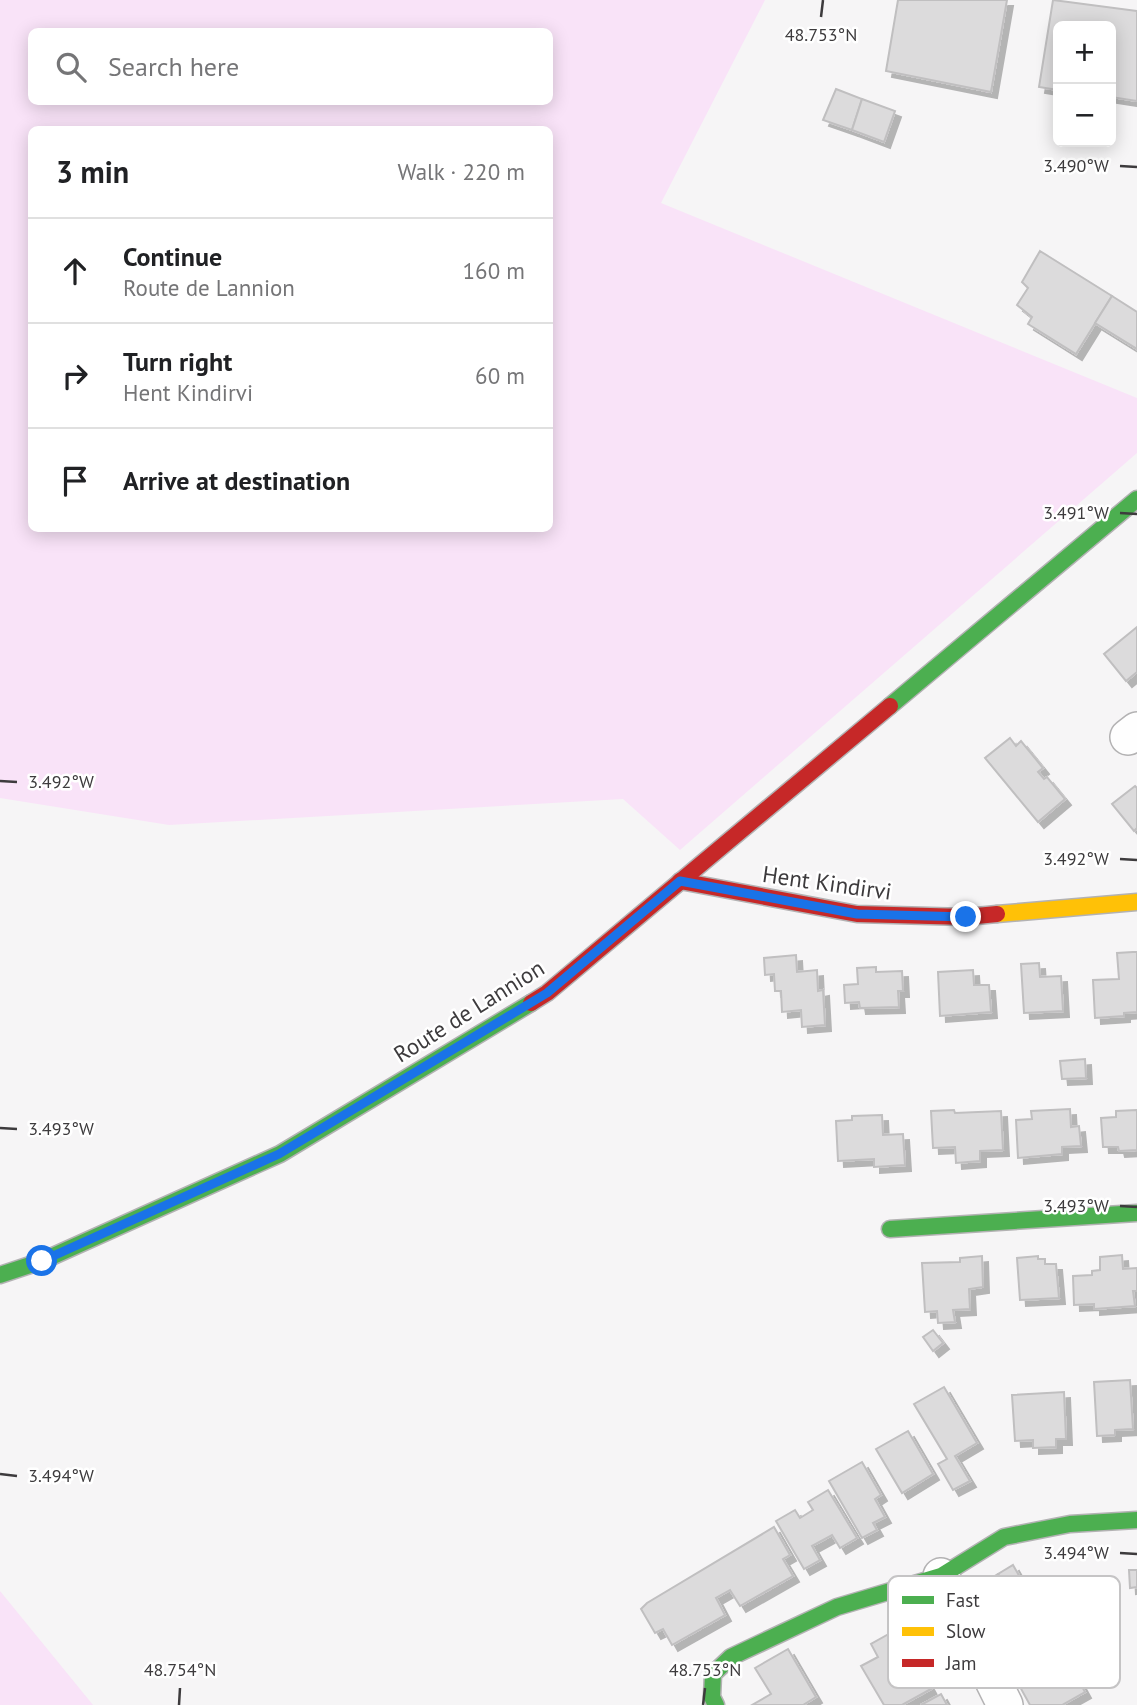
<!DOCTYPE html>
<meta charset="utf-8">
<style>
:root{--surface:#fff;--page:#f2f2f2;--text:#202124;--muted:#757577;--line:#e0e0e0}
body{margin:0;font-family:"PT Sans",sans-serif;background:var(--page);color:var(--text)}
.controls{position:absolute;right:21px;top:21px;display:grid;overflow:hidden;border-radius:10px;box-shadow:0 4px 18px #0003}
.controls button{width:63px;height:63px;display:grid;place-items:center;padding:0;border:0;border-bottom:2px solid var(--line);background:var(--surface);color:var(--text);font:35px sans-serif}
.stop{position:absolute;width:21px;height:21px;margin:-16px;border:5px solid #1a73e8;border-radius:50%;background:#fff}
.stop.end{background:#1a73e8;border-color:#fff;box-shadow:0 2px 7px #0008}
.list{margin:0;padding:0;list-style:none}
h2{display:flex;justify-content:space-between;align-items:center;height:91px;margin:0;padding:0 28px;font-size:30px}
h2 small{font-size:23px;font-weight:400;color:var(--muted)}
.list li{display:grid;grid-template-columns:46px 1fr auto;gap:21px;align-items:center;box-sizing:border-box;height:105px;padding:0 28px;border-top:2px solid var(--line)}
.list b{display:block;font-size:26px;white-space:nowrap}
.list p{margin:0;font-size:23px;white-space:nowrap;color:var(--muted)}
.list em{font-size:23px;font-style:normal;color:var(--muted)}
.icon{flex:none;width:38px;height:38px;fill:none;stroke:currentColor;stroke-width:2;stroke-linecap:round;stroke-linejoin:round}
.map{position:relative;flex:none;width:1137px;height:1705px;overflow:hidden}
.search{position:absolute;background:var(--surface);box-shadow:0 4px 18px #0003;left:28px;top:28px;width:525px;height:77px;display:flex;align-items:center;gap:18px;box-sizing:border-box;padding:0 24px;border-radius:10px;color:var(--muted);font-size:26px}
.panel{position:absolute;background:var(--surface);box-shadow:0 4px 18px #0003;left:28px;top:126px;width:525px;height:406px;border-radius:10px}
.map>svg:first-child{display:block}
.green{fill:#f9e3f8;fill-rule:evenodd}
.building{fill:#dcdbdc;stroke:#c0bfc0;stroke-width:2;filter:url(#shadow)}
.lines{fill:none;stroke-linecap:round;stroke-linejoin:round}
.street-casing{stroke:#b3b2b3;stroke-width:38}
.fast-casing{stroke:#b3b2b3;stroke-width:19}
.slow-casing{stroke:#b3b2b3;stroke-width:19}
.jam-casing{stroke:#b3b2b3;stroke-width:19}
.street{stroke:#fefefe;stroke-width:35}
.fast{stroke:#4caf50;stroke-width:16}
.slow{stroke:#ffc107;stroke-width:16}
.jam{stroke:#c62828;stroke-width:16}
.route{stroke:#1a73e8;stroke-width:9}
.ticks{fill:none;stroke:#3d3b3d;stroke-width:2.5}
.labels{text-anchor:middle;stroke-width:5;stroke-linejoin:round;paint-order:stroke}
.street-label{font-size:23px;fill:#3d3b3d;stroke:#fff}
.key{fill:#fff;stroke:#c5c4c5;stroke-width:2}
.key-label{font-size:19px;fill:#3d3b3d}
.ticks-label{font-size:18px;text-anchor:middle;fill:#3d3b3d;stroke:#fff;stroke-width:5;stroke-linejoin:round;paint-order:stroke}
</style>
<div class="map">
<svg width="1137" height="1705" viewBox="0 0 1137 1705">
<defs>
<filter id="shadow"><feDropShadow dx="6" dy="6" stdDeviation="0" flood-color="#0004"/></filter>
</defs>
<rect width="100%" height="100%" fill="#f6f5f6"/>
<!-- green -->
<g class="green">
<path d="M0 0H765L661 203 1137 398V453L680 850 623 799 169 825 0 798ZM32 32H550V102H32ZM32 130H550V528H32Z"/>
<polygon points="0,1591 93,1705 0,1705"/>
</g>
<!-- building -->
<g class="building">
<polygon points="898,0 1007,0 991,92 886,71"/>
<polygon points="1053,0 1137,11 1137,101 1111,97 1111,26 1058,26 1058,90 1039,87"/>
<polygon points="836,89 862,99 852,130 823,120"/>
<polygon points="862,99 895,111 884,142 852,130"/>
<polygon points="1040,251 1112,296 1076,354 1028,324 1032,317 1017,305 1028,288 1022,282"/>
<polygon points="1112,296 1137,312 1137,349 1095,323"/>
<polygon points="1137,627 1137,672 1126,681 1104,654"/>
<polygon points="1010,738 1016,746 1021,741 1043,768 1038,772 1044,779 1047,777 1065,799 1038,822 985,758"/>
<polygon points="1135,786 1137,788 1137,828 1134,831 1112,804"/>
<polygon points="1133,952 1137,952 1137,1012 1124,1013 1124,1016 1095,1018 1093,980 1119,979 1117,953"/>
<polygon points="796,955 797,972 817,970 818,991 823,990 825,1025 802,1027 801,1010 782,1012 781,991 775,991 774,974 765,975 764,958"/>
<polygon points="1039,963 1040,977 1061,976 1063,1011 1024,1013 1021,964"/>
<polygon points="876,967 876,972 902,971 903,991 898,991 899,1007 860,1008 859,1002 845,1003 844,985 858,984 857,968"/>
<polygon points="973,970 974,985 989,985 991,1012 940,1016 938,972"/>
<polygon points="1085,1059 1086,1078 1062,1079 1060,1061"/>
<polygon points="1070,1109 1071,1127 1079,1126 1081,1146 1062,1147 1062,1154 1018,1158 1016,1120 1032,1119 1031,1111"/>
<polygon points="954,1110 955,1113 1001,1111 1003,1150 980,1151 980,1161 956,1163 955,1147 933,1148 931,1111"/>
<polygon points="1137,1110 1137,1150 1119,1151 1118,1147 1103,1147 1101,1118 1116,1117 1116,1111"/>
<polygon points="882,1115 883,1135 903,1134 905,1165 874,1167 874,1159 838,1161 836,1121 852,1120 852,1116"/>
<polygon points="1122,1255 1123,1269 1137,1268 1137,1291 1133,1291 1135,1306 1094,1309 1094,1304 1074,1305 1073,1276 1092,1275 1092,1271 1100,1270 1100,1257"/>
<polygon points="982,1256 983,1287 969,1289 970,1309 953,1310 955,1322 938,1323 937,1311 925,1312 922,1263 960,1262 960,1258"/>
<polygon points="1038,1256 1038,1259 1045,1259 1045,1264 1056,1264 1059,1298 1020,1300 1017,1258"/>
<polygon points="933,1330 943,1343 933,1351 923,1337"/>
<polygon points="1130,1380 1133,1429 1115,1430 1115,1435 1097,1436 1094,1382"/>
<polygon points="944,1387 977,1443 955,1456 970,1481 953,1490 938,1464 947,1459 914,1404"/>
<polygon points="1064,1392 1066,1439 1056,1439 1056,1447 1033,1448 1033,1440 1015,1441 1012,1395"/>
<polygon points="908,1431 933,1474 902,1493 876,1449"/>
<polygon points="862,1462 881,1495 875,1499 885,1517 873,1523 877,1530 862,1538 829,1481"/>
<polygon points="828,1490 857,1538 840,1548 832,1535 812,1546 820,1560 804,1569 776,1521 795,1510 800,1518 813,1510 808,1502"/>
<polygon points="774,1527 790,1555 783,1559 793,1576 740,1606 730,1590 716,1598 725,1615 672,1645 663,1629 655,1633 641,1609 647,1603"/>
<polygon points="1013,1565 1041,1614 1010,1632 999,1613 995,1615 987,1599 1006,1588 998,1574"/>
<polygon points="1129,1570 1137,1570 1137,1587 1130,1588"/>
<polygon points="998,1574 1006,1588 987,1599 979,1585"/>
<polygon points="894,1631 901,1644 905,1642 913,1657 906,1662 915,1677 922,1673 931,1689 902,1705 884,1705 861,1666 878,1657 871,1644"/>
<polygon points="1051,1641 1059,1654 1063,1652 1085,1692 1062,1705 1030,1705 1020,1687 1041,1675 1037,1668 1031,1671 1023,1657"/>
<polygon points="788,1649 816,1697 803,1705 752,1705 771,1694 755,1668"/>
<polygon points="941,1694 947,1705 921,1705"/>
</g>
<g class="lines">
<!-- street casing -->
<g class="street-casing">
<g id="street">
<polyline points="1128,737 1137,730"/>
<polyline points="941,1576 1005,1705"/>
</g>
</g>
<!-- fast casing -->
<g class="fast-casing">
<g id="fast">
<polyline points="890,706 1137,499"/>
<polyline points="890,1229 1137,1213"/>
<polyline points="0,1275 42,1261 280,1154 531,1003"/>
<polyline points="716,1705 712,1697 713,1674 731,1657 837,1607 941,1576 1004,1537 1070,1524 1137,1520"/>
</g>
</g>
<!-- slow casing -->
<g class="slow-casing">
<polyline id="slow" points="997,914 1137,902"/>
</g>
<!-- jam casing -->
<g class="jam-casing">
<g id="jam">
<polyline points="680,881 857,914 966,917 997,914"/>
<polyline points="531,1003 547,993 890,706"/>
</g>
</g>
<!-- street -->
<use href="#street" class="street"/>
<!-- fast -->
<use href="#fast" class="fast"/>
<!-- slow -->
<use href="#slow" class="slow"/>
<!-- jam -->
<use href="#jam" class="jam"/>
</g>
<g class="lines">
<!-- route -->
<polyline class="route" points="42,1261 279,1154 547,993 680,881 857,914 966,917"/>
</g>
<!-- ticks -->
<path class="ticks" d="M821 17 823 0M1120 166 1137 167M1120 513 1137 514M0 781 17 782M1120 859 1137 860M0 1128 17 1129M1120 1206 1137 1207M0 1474 17 1476M1120 1553 1137 1554M179 1705 180 1688M703 1705 705 1688"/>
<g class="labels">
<!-- street labels -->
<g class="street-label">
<text transform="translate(827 883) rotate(8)" y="8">Hent Kindirvi</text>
<text transform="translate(469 1011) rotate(-32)" y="8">Route de Lannion</text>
</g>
</g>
<!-- legend -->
<rect x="888" y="1576" width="232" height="112" rx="10" class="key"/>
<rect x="902" y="1596" width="32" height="8" fill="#4caf50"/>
<rect x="902" y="1627" width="32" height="9" fill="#ffc107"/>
<rect x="902" y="1659" width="32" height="8" fill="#c62828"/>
<g class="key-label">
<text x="946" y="1607">Fast</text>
<text x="946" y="1638">Slow</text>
<text x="946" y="1670">Jam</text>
</g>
<g class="ticks-label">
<text x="821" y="41">48.753°N</text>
<text x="1076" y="172">3.490°W</text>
<text x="1076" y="519">3.491°W</text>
<text x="61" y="788">3.492°W</text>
<text x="1076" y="865">3.492°W</text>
<text x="61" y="1135">3.493°W</text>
<text x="1076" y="1212">3.493°W</text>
<text x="61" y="1482">3.494°W</text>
<text x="1076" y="1559">3.494°W</text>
<text x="180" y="1676">48.754°N</text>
<text x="705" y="1676">48.753°N</text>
</g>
</svg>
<div class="controls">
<button>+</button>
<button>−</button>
</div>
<div class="stop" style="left:42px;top:1261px"></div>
<div class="stop end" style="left:966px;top:917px"></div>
<div class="search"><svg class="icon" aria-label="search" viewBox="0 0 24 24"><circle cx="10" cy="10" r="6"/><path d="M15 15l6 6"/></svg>Search here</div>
<section class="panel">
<h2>3 min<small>Walk · 220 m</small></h2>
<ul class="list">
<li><svg class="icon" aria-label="ahead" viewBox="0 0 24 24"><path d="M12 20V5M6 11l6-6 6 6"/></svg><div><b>Continue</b><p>Route de Lannion</p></div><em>160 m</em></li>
<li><svg class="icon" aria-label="right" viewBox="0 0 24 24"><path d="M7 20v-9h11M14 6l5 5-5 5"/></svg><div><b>Turn right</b><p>Hent Kindirvi</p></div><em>60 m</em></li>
<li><svg class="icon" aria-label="arrive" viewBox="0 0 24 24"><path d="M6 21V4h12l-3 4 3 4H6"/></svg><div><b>Arrive at destination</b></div></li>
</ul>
</section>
</div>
